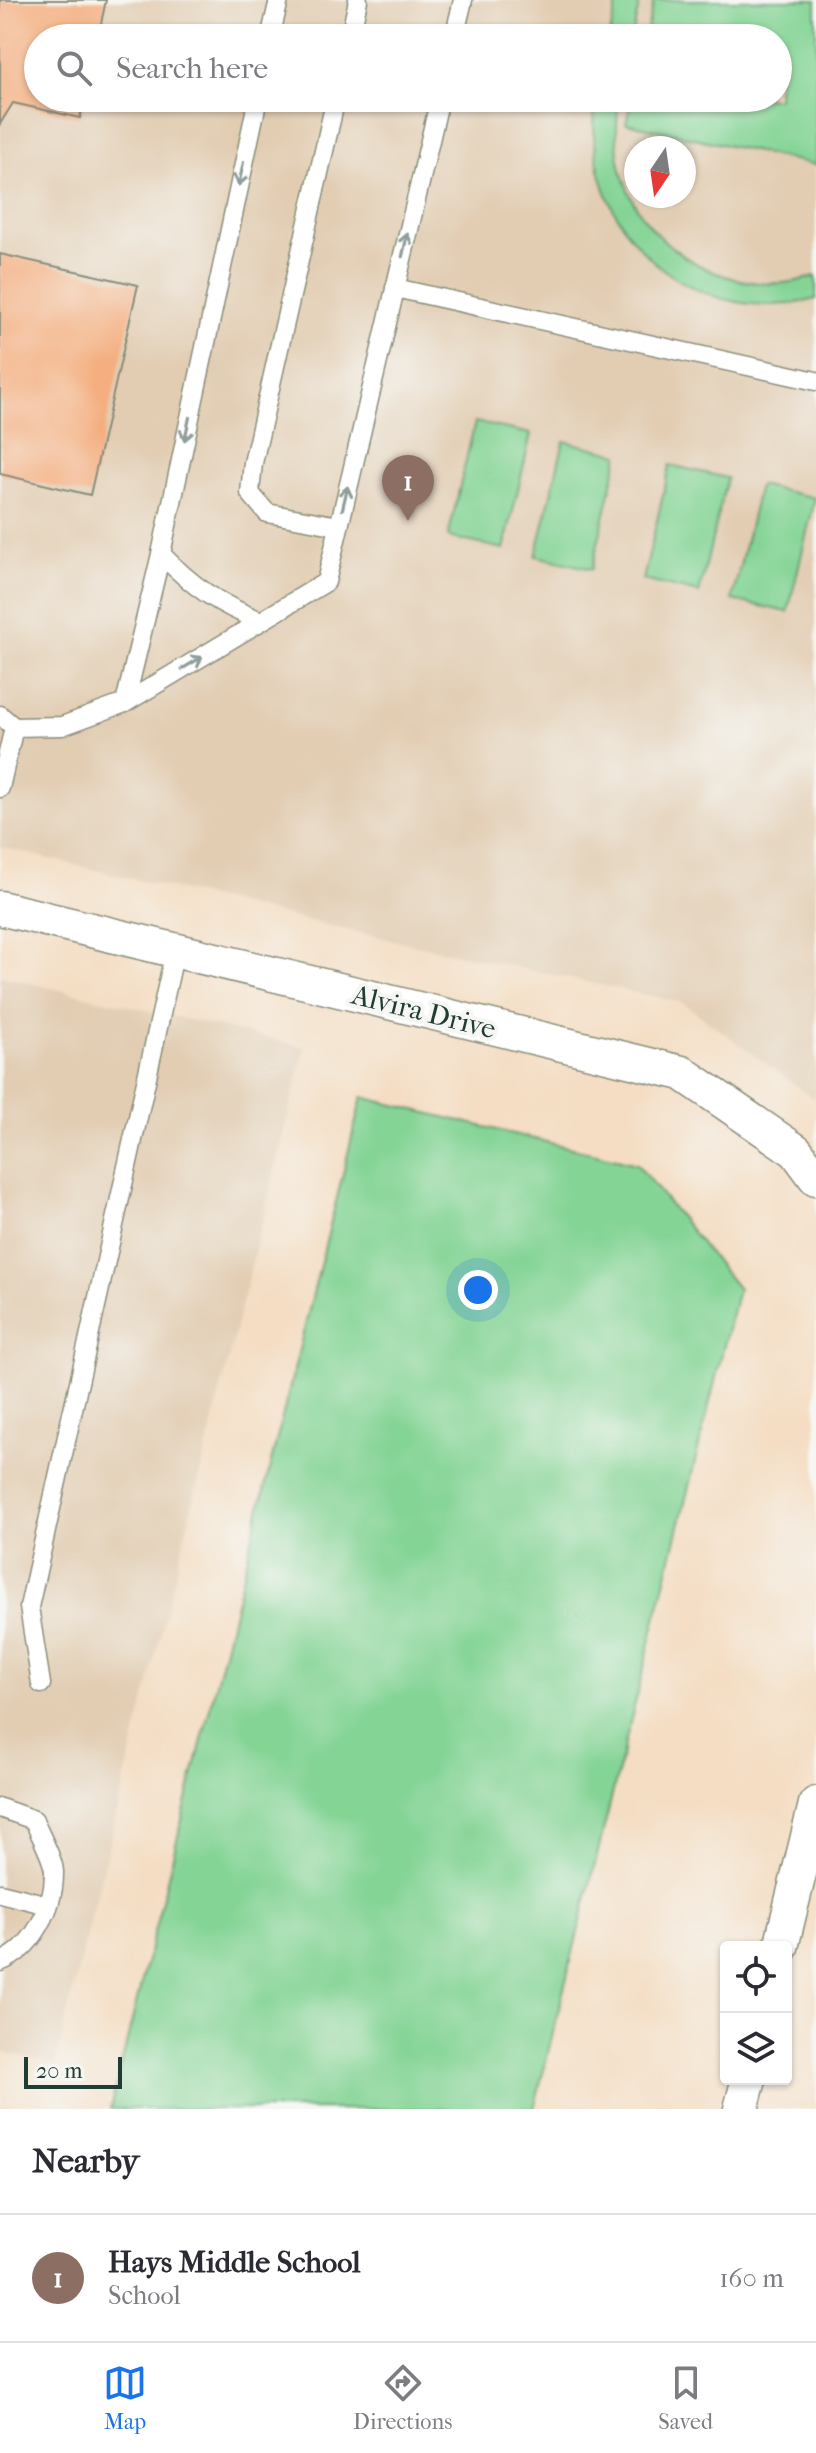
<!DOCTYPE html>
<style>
:root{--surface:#fff;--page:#f2f2f3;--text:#2b2b33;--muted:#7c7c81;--line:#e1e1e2;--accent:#1a73e8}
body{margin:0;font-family:"IM FELL French Canon",serif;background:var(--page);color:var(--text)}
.controls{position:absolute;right:24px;bottom:24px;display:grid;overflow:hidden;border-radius:8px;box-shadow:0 2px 6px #0004}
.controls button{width:72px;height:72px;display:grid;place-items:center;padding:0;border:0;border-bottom:2px solid var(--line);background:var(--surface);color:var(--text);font:40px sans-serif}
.compass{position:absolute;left:624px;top:136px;width:72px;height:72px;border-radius:50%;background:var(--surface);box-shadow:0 2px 6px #0004;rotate:193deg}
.scale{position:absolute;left:24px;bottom:20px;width:98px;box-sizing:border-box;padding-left:8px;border:4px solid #1f3d34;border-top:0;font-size:22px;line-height:28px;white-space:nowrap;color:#1f3d34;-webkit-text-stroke:6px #f6f6f2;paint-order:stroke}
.you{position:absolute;left:478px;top:1290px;width:28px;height:28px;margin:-20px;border:6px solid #fff;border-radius:50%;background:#1a73e8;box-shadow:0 0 0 12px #1a73e833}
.badge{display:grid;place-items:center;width:52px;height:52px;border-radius:50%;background:var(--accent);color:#fff;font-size:26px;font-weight:700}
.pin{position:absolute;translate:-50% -66px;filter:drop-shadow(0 2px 4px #0008)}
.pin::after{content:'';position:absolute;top:42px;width:28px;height:24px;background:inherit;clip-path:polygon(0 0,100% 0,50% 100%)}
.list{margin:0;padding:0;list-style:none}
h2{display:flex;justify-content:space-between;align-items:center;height:104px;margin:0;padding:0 32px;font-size:34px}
h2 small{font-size:26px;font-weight:400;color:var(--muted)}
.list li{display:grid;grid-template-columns:52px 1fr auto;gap:24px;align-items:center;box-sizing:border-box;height:128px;padding:0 32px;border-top:2px solid var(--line)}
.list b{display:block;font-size:30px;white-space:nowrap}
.list p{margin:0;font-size:26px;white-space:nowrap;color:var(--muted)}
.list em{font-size:26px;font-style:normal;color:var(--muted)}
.icon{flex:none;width:44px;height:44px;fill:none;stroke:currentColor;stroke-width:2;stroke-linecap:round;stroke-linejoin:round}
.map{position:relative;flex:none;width:816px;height:2109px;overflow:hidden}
.search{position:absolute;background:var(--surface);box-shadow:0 2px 6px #0004;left:24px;right:24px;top:24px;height:88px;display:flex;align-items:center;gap:20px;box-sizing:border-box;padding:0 28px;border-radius:44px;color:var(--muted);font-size:30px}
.sheet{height:232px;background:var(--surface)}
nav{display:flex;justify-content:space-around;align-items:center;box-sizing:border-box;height:112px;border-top:2px solid var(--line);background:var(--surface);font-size:22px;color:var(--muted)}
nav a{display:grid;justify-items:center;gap:4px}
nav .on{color:var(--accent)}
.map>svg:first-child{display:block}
.built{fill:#e2cdb3;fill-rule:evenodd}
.green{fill:#84d495;stroke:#528864;stroke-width:2}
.building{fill:#f4ae7f}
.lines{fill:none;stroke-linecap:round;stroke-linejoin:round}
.lane-casing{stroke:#8a8d7b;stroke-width:21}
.street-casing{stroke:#8a8d7b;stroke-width:37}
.lane{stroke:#fff;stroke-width:18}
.street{stroke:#fff;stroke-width:34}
.oneway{stroke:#8f9e9a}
.labels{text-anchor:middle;stroke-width:8;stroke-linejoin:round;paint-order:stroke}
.street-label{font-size:28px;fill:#1f3d34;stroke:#f6f6f2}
</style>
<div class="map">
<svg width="816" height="2109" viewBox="0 0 816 2109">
<rect width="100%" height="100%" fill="#f6f6f2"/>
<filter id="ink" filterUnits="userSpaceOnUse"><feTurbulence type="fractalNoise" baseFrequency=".0125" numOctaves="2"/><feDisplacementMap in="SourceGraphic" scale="16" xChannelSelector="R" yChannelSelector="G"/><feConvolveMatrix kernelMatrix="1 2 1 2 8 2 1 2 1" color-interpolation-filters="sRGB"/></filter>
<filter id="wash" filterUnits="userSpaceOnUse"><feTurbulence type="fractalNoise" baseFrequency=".006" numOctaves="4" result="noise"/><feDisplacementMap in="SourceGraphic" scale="32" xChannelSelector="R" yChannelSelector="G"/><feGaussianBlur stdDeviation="1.8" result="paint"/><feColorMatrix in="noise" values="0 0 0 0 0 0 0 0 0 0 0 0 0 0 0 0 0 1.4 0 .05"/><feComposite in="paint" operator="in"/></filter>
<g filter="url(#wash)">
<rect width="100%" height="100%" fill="#f4ddc2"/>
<!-- built -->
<g class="built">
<path d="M0 0H816V1100L683 1003 338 928 0 847ZM38 38H778V98H38ZM636 148H684V196H636Z"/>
<polygon points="0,976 305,1047 55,2064 0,2051"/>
</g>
<!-- green -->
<g class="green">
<polygon points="618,0 640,0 632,38 609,38"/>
<polygon points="654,0 816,0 816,165 626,123 632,98 778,98 778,38 645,38"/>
<path d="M596 98H619C616 125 615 151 623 177 647 254 739 303 816 276V299C687 331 578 227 596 98Z"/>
<polygon points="475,422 531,434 504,549 448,537"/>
<polygon points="564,441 619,454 592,569 536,556"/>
<polygon points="670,465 727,478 699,593 643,580"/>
<polygon points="759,485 815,498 788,612 732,600"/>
<polygon points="362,1097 637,1164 738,1289 534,2109 110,2109"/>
</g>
<g id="blocks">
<!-- building -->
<g class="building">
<polygon points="0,0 106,0 98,38 38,38 38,98 85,98 80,118 13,103 0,124"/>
<polygon points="0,254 138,285 90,495 0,474"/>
</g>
</g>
</g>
<g filter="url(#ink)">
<use href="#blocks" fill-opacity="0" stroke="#8a8d7b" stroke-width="2"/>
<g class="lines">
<!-- lane casing -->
<g class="lane-casing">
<g id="lane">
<polyline points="270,38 279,0"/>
<polyline points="350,38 358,0"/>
<polyline points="454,38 463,0"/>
<polyline points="336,98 253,463 250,493 267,513 339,526"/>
<polyline points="395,288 816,381"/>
<path d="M161 554C193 587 218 604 261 621"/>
<polyline points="125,703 161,554 258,98"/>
<polyline points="0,715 14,727 62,726 125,703 326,582 440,98"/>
<polyline points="0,788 14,727"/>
<polyline points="41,1684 29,1607 175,951"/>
<path d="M0 1808 34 1820C39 1834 55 1861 54 1874 54 1908 32 1950 0 1962"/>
<polyline points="0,1893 48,1905"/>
</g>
</g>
<!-- street casing -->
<g class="street-casing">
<g id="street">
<polyline points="0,908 682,1073 796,1151 816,1178"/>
<polyline points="781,1947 816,1804"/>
<polyline points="741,2109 749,2079"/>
</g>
</g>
<!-- lane -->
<use href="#lane" class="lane"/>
<!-- street -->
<use href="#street" class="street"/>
</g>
<!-- one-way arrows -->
<defs><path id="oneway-shaft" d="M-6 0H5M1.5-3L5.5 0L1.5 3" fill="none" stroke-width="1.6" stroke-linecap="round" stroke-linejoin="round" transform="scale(2)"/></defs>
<g class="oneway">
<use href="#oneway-shaft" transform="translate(241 174) rotate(102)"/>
<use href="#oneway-shaft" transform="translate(405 245) rotate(-77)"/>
<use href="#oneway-shaft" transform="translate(187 429) rotate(102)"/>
<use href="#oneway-shaft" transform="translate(345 498) rotate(-77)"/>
<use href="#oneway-shaft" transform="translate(192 663) rotate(-31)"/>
</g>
</g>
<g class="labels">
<!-- street labels -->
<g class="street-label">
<text transform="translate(424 1011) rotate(14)" y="10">Alvira Drive</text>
</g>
</g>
</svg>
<div class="controls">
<button><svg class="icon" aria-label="locate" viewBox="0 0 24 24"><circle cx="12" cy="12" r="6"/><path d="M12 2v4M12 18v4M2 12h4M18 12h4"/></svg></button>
<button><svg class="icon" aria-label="layers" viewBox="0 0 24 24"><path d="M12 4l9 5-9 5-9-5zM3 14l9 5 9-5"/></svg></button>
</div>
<svg class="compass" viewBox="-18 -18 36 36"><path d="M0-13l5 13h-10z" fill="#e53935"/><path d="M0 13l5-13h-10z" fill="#7c7c81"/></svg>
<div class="scale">20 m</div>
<div class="you"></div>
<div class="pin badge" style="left:408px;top:521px;background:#8d6e63">1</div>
<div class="search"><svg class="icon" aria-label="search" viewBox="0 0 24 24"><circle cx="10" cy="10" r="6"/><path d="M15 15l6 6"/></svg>Search here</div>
</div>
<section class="sheet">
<h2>Nearby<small></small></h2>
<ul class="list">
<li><span class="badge" style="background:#8d6e63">1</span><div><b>Hays Middle School</b><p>School</p></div><em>160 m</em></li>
</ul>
</section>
<nav>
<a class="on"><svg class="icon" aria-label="map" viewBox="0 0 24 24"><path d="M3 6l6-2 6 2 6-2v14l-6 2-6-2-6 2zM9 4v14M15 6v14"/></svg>Map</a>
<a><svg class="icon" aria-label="directions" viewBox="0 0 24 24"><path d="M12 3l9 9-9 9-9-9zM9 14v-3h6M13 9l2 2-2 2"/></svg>Directions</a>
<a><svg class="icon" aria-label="saved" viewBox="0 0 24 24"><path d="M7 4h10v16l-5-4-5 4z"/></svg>Saved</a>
</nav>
